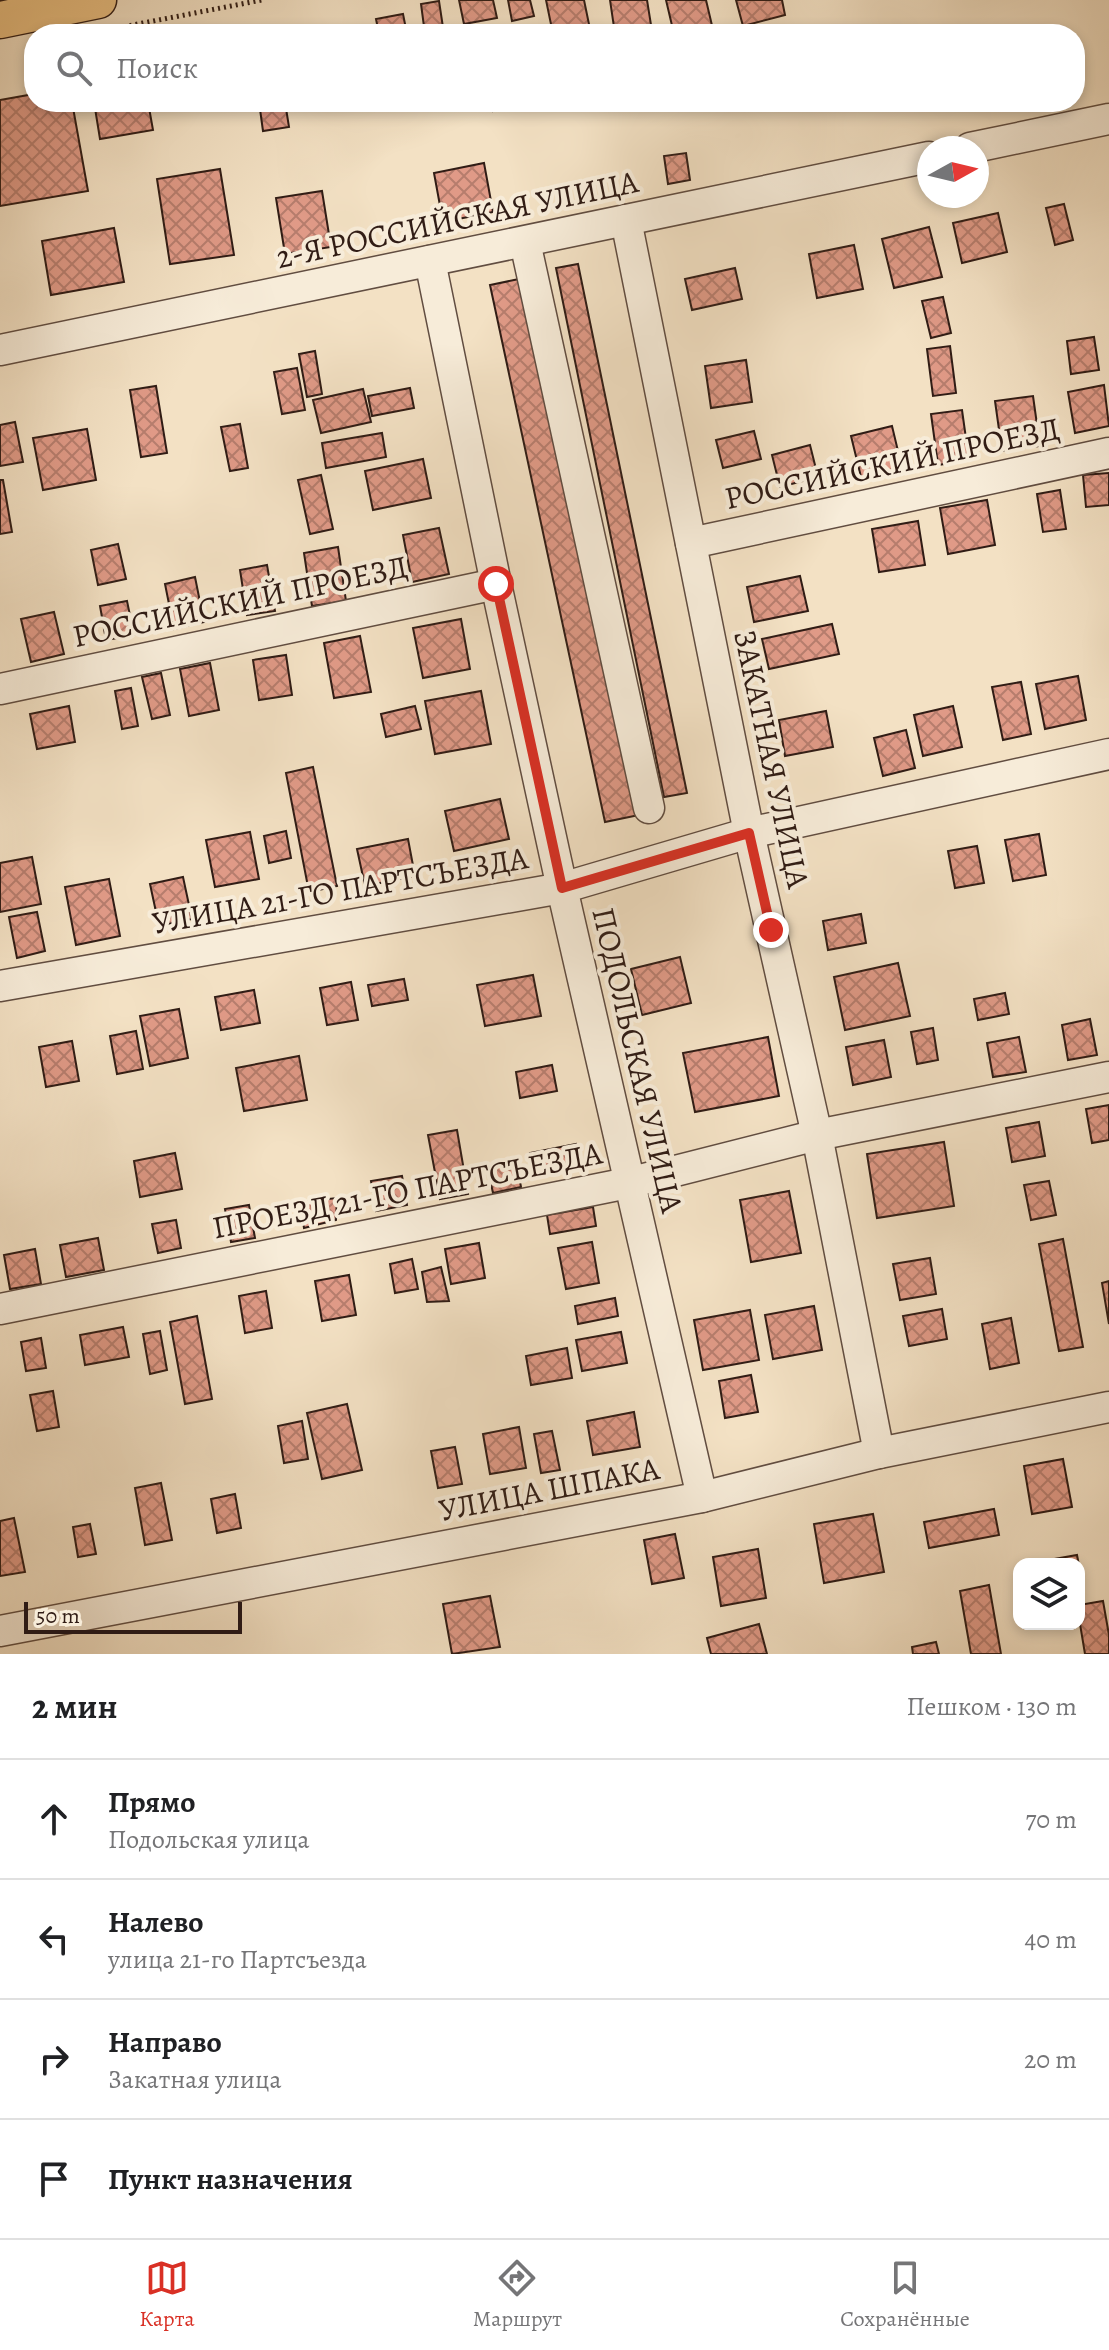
<!DOCTYPE html>
<html lang="ru">
<meta charset="utf-8">
<style>
:root{--surface:#fff;--page:#f2f2f2;--text:#202124;--muted:#757577;--line:#e0e0e0;--accent:#d93025}
body{margin:0;font-family:Alegreya,serif;background:var(--page);color:var(--text)}
.controls{position:absolute;right:24px;bottom:24px;display:grid;overflow:hidden;border-radius:16px;box-shadow:0 4px 12px #0003}
.controls button{width:72px;height:72px;display:grid;place-items:center;padding:0;border:0;border-bottom:2px solid var(--line);background:var(--surface);color:var(--text);font:40px sans-serif}
.compass{position:absolute;left:917px;top:136px;width:72px;height:72px;border-radius:50%;background:var(--surface);box-shadow:0 4px 12px #0003;rotate:82deg}
.scale{position:absolute;left:24px;bottom:20px;width:218px;box-sizing:border-box;padding-left:8px;border:4px solid #301c15;border-top:0;font-size:22px;line-height:28px;white-space:nowrap;color:#301c15;-webkit-text-stroke:6px #f7ecd9;paint-order:stroke}
.stop{position:absolute;width:24px;height:24px;margin:-18px;border:6px solid #d93025;border-radius:50%;background:#fff}
.stop.end{background:#d93025;border-color:#fff;box-shadow:0 2px 8px #0008}
.list{margin:0;padding:0;list-style:none}
h2{display:flex;justify-content:space-between;align-items:center;height:104px;margin:0;padding:0 32px;font-size:34px}
h2 small{font-size:26px;font-weight:400;color:var(--muted)}
.list li{display:grid;grid-template-columns:52px 1fr auto;gap:24px;align-items:center;box-sizing:border-box;height:120px;padding:0 32px;border-top:2px solid var(--line)}
.list b{display:block;font-size:30px;white-space:nowrap}
.list p{margin:0;font-size:26px;white-space:nowrap;color:var(--muted)}
.list em{font-size:26px;font-style:normal;color:var(--muted)}
.icon{flex:none;width:44px;height:44px;fill:none;stroke:currentColor;stroke-width:2;stroke-linecap:round;stroke-linejoin:round}
.map{position:relative;flex:none;width:1109px;height:1654px;overflow:hidden}
.search{position:absolute;background:var(--surface);box-shadow:0 4px 12px #0003;left:24px;right:24px;top:24px;height:88px;display:flex;align-items:center;gap:20px;box-sizing:border-box;padding:0 28px;border-radius:32px;color:var(--muted);font-size:30px}
.sheet{height:584px;background:var(--surface)}
nav{display:flex;justify-content:space-around;align-items:center;box-sizing:border-box;height:112px;border-top:2px solid var(--line);background:var(--surface);font-size:22px;color:var(--muted)}
nav a{display:grid;justify-items:center;gap:4px}
nav .on{color:var(--accent)}
.map>svg:first-child{display:block}
.building{fill:url(#building-cross-hatch);stroke:#301c15;stroke-width:2}
.lines{fill:none;stroke-linecap:round;stroke-linejoin:round}
.minor-casing{stroke:#614d41;stroke-width:33}
.major-casing{stroke:#301c15;stroke-width:39}
.path{stroke:#301c15;stroke-width:5;stroke-dasharray:2 4;stroke-linecap:butt}
.minor{stroke:#f7ecd9;stroke-width:30}
.major{stroke:#eac082;stroke-width:36}
.route{stroke:#d93025;stroke-width:10}
.labels{text-anchor:middle;stroke-width:8;stroke-linejoin:round;paint-order:stroke}
.street-label{font-size:32px;fill:#301c15;stroke:#f7ecd9}
</style>
<div class="map">
<svg width="1109" height="1654" viewBox="0 0 1109 1654">
<defs>
<pattern id="building-cross-hatch" width="8" height="8" patternUnits="userSpaceOnUse" patternTransform="scale(2)"><rect width="8" height="8" fill="#e09a87"/><path d="M0 0l8 8M0 8l8-8" fill="none" stroke="#b67d6d"/></pattern>
</defs>
<rect width="100%" height="100%" fill="#f3e1c4"/>
<filter id="stains"><feTurbulence type="fractalNoise" baseFrequency=".0025" numOctaves="4"/><feColorMatrix values="0 0 0 0 .2 0 0 0 0 .09 0 0 0 0 .02 0 0 0 .5 -.17"/></filter>
<radialGradient id="worn" r=".72"><stop offset=".6" stop-color="#630" stop-opacity="0"/><stop offset="1" stop-color="#630" stop-opacity=".3"/></radialGradient>
<!-- building -->
<g class="building">
<polygon points="459,0 493,0 497,18 464,24"/>
<polygon points="508,0 530,0 534,16 512,21"/>
<polygon points="546,0 584,0 591,34 553,34"/>
<polygon points="610,0 647,0 652,31 615,34"/>
<polygon points="666,0 706,0 714,34 674,34"/>
<polygon points="736,0 782,0 785,15 743,26"/>
<polygon points="439,1 444,34 425,34 421,4"/>
<polygon points="403,14 407,34 379,34 376,19"/>
<polygon points="34,94 34,102 72,102 88,191 0,206 0,100"/>
<polygon points="94,102 148,102 153,130 100,139"/>
<polygon points="259,102 285,102 289,127 263,131"/>
<polygon points="491,102 537,102 493,111"/>
<polygon points="686,153 690,180 668,184 664,156"/>
<polygon points="484,163 493,212 443,222 434,173"/>
<polygon points="220,169 234,255 170,264 157,179"/>
<polygon points="322,191 331,247 285,254 276,198"/>
<polygon points="1064,204 1073,240 1055,245 1046,208"/>
<polygon points="998,213 1007,252 962,263 953,223"/>
<polygon points="929,227 942,277 894,288 882,239"/>
<polygon points="114,228 124,282 51,295 42,241"/>
<polygon points="854,245 863,289 817,298 809,254"/>
<polygon points="578,264 687,793 664,797 556,268"/>
<polygon points="735,268 742,299 692,310 685,279"/>
<polygon points="524,278 639,815 605,822 490,285"/>
<polygon points="943,297 951,333 931,338 922,301"/>
<polygon points="1094,337 1099,370 1071,374 1067,341"/>
<polygon points="950,346 956,393 933,396 927,349"/>
<polygon points="315,351 322,394 307,397 299,354"/>
<polygon points="746,360 752,402 711,408 705,366"/>
<polygon points="297,368 305,410 282,414 274,372"/>
<polygon points="1104,385 1109,426 1075,433 1068,392"/>
<polygon points="156,386 167,453 141,457 130,390"/>
<polygon points="410,388 414,408 372,416 368,396"/>
<polygon points="363,389 371,422 321,433 313,400"/>
<polygon points="1033,396 1040,446 1002,451 995,401"/>
<polygon points="962,410 969,460 938,465 931,414"/>
<polygon points="15,422 23,462 0,466 0,425"/>
<polygon points="240,424 248,468 230,471 221,427"/>
<polygon points="892,426 903,472 862,481 851,436"/>
<polygon points="87,429 96,480 43,490 33,438"/>
<polygon points="754,431 761,459 723,468 716,440"/>
<polygon points="382,433 386,457 326,468 322,443"/>
<polygon points="810,445 818,477 780,487 772,455"/>
<polygon points="423,459 431,498 373,510 365,471"/>
<polygon points="1109,473 1109,505 1086,507 1083,475"/>
<polygon points="321,475 333,529 310,534 298,480"/>
<polygon points="0,480 3,480 12,532 0,534"/>
<polygon points="1060,490 1066,529 1043,532 1037,494"/>
<polygon points="987,500 995,545 948,554 940,508"/>
<polygon points="918,521 925,565 879,572 872,529"/>
<polygon points="439,528 449,574 412,582 403,535"/>
<polygon points="118,544 126,579 98,585 91,550"/>
<polygon points="338,547 346,601 312,606 304,553"/>
<polygon points="267,565 275,611 247,615 240,570"/>
<polygon points="800,576 808,611 754,622 747,587"/>
<polygon points="195,577 204,622 174,629 165,584"/>
<polygon points="127,601 134,635 106,640 100,606"/>
<polygon points="54,612 64,654 31,662 21,619"/>
<polygon points="461,619 470,669 423,678 413,628"/>
<polygon points="832,624 839,654 769,669 762,639"/>
<polygon points="360,636 371,692 334,698 324,643"/>
<polygon points="286,655 292,695 259,700 253,660"/>
<polygon points="210,663 219,710 189,716 180,669"/>
<polygon points="161,673 170,715 152,719 142,677"/>
<polygon points="1078,676 1086,720 1045,729 1036,684"/>
<polygon points="1021,682 1031,734 1003,740 992,687"/>
<polygon points="131,688 138,726 122,729 115,691"/>
<polygon points="481,691 491,744 435,754 425,701"/>
<polygon points="69,706 75,742 37,749 30,714"/>
<polygon points="415,706 421,729 386,737 381,714"/>
<polygon points="953,706 962,747 923,756 914,715"/>
<polygon points="826,711 833,747 785,756 779,720"/>
<polygon points="906,730 915,768 883,776 874,738"/>
<polygon points="313,767 337,886 309,892 286,773"/>
<polygon points="500,799 509,839 454,851 445,811"/>
<polygon points="286,831 291,858 269,863 264,836"/>
<polygon points="250,832 259,879 215,887 206,840"/>
<polygon points="1039,834 1046,875 1013,881 1005,840"/>
<polygon points="408,839 415,876 365,886 357,849"/>
<polygon points="977,846 984,883 955,888 948,851"/>
<polygon points="32,857 41,904 0,912 0,863"/>
<polygon points="183,877 192,919 159,926 150,884"/>
<polygon points="109,879 120,936 76,945 65,887"/>
<polygon points="37,912 45,951 17,958 9,917"/>
<polygon points="861,914 866,943 828,950 823,921"/>
<polygon points="680,957 691,1003 642,1015 631,969"/>
<polygon points="898,963 910,1016 845,1030 834,977"/>
<polygon points="533,975 541,1016 485,1026 477,985"/>
<polygon points="404,979 408,1000 372,1006 368,985"/>
<polygon points="351,982 358,1020 327,1025 320,988"/>
<polygon points="254,990 260,1023 221,1030 215,997"/>
<polygon points="1005,993 1009,1014 978,1020 974,999"/>
<polygon points="179,1009 188,1058 150,1066 140,1016"/>
<polygon points="1090,1019 1097,1055 1068,1060 1062,1025"/>
<polygon points="933,1028 938,1060 917,1064 911,1032"/>
<polygon points="136,1031 143,1069 117,1074 110,1036"/>
<polygon points="768,1037 779,1096 695,1112 683,1053"/>
<polygon points="1019,1037 1026,1072 993,1077 987,1043"/>
<polygon points="884,1040 891,1077 853,1085 846,1047"/>
<polygon points="72,1041 79,1081 46,1087 39,1047"/>
<polygon points="299,1056 307,1100 244,1111 236,1068"/>
<polygon points="552,1065 557,1091 520,1098 516,1072"/>
<polygon points="1109,1105 1109,1140 1092,1143 1086,1109"/>
<polygon points="1039,1122 1045,1156 1012,1162 1006,1128"/>
<polygon points="457,1130 468,1194 440,1199 428,1135"/>
<polygon points="944,1142 954,1206 877,1218 867,1154"/>
<polygon points="576,1144 580,1168 535,1176 530,1153"/>
<polygon points="175,1153 182,1189 140,1197 134,1161"/>
<polygon points="516,1160 521,1187 493,1193 487,1165"/>
<polygon points="402,1176 407,1205 376,1211 371,1181"/>
<polygon points="1049,1181 1056,1215 1031,1220 1024,1185"/>
<polygon points="789,1191 801,1253 751,1262 740,1200"/>
<polygon points="337,1198 336,1220 304,1228 300,1202"/>
<polygon points="249,1205 255,1238 231,1242 225,1209"/>
<polygon points="593,1207 596,1226 550,1234 547,1215"/>
<polygon points="176,1220 181,1248 158,1253 152,1224"/>
<polygon points="98,1238 104,1270 66,1277 60,1245"/>
<polygon points="1063,1239 1083,1347 1059,1351 1039,1244"/>
<polygon points="592,1242 599,1283 566,1289 558,1248"/>
<polygon points="479,1243 485,1278 451,1284 445,1249"/>
<polygon points="35,1249 41,1284 10,1289 4,1255"/>
<polygon points="930,1258 936,1294 900,1300 893,1264"/>
<polygon points="412,1259 418,1289 395,1293 390,1264"/>
<polygon points="441,1267 449,1301 427,1302 422,1272"/>
<polygon points="349,1275 356,1315 322,1321 315,1281"/>
<polygon points="1109,1281 1109,1324 1102,1283"/>
<polygon points="266,1291 272,1328 245,1333 239,1296"/>
<polygon points="615,1298 618,1316 578,1324 575,1306"/>
<polygon points="814,1306 822,1350 773,1359 765,1315"/>
<polygon points="942,1309 947,1339 909,1346 903,1316"/>
<polygon points="750,1310 759,1360 703,1370 694,1320"/>
<polygon points="197,1316 212,1399 185,1404 170,1322"/>
<polygon points="1011,1318 1019,1363 990,1369 982,1324"/>
<polygon points="123,1327 129,1357 85,1365 80,1335"/>
<polygon points="160,1331 167,1370 150,1374 143,1334"/>
<polygon points="621,1332 627,1363 582,1371 576,1340"/>
<polygon points="41,1338 46,1368 26,1371 21,1342"/>
<polygon points="567,1348 572,1378 531,1385 526,1356"/>
<polygon points="751,1375 758,1412 725,1418 719,1381"/>
<polygon points="53,1391 59,1427 37,1431 30,1395"/>
<polygon points="347,1404 362,1470 322,1479 307,1413"/>
<polygon points="634,1412 640,1447 593,1455 587,1421"/>
<polygon points="302,1421 308,1459 284,1463 278,1426"/>
<polygon points="519,1427 526,1468 490,1474 483,1434"/>
<polygon points="552,1431 560,1470 541,1473 534,1434"/>
<polygon points="455,1447 462,1484 438,1488 431,1451"/>
<polygon points="1063,1459 1072,1507 1032,1514 1024,1466"/>
<polygon points="161,1483 172,1540 145,1545 135,1488"/>
<polygon points="235,1494 241,1528 217,1533 211,1499"/>
<polygon points="994,1509 999,1535 929,1548 924,1522"/>
<polygon points="873,1514 884,1572 824,1583 814,1524"/>
<polygon points="14,1518 25,1572 0,1576 0,1521"/>
<polygon points="90,1524 96,1554 78,1557 73,1527"/>
<polygon points="675,1534 684,1578 652,1584 644,1540"/>
<polygon points="758,1549 766,1598 721,1606 713,1557"/>
<polygon points="1077,1555 1083,1586 1079,1587 1079,1564 1037,1564 1037,1562"/>
<polygon points="989,1585 1001,1654 971,1654 960,1591"/>
<polygon points="490,1596 500,1647 452,1654 443,1604"/>
<polygon points="1103,1601 1109,1635 1109,1654 1085,1654 1079,1618 1079,1605"/>
<polygon points="759,1624 767,1654 711,1654 707,1638"/>
<polygon points="936,1642 939,1654 913,1654 912,1647"/>
</g>
<g class="lines">
<!-- minor casing -->
<g class="minor-casing">
<g id="minor">
<polyline points="970,148 1109,119"/>
<polyline points="626,220 749,833 817,1135 879,1453"/>
<polyline points="525,242 649,808"/>
<polyline points="430,261 496,584 562,888 702,1497"/>
<polyline points="0,350 929,157"/>
<polyline points="691,543 1109,453"/>
<polyline points="0,689 496,584"/>
<polyline points="0,986 562,888 749,833 1109,754"/>
<polyline points="0,1309 628,1183 817,1135 1109,1077"/>
<polyline points="0,1631 702,1497 879,1453 1109,1407"/>
</g>
</g>
<!-- major casing -->
<g class="major-casing">
<polyline id="major" points="0,20 98,0"/>
</g>
<!-- path -->
<polyline class="path" points="112,29 262,0"/>
<!-- minor -->
<use href="#minor" class="minor"/>
<!-- major -->
<use href="#major" class="major"/>
</g>
<g class="lines">
<!-- route -->
<polyline class="route" points="496,584 562,888 749,833 771,930"/>
</g>
<g class="labels">
<!-- street labels -->
<g class="street-label">
<text transform="translate(457 219) rotate(-12)" y="11">2-Я РОССИЙСКАЯ УЛИЦА</text>
<text transform="translate(892 463) rotate(-12)" y="11">РОССИЙСКИЙ ПРОЕЗД</text>
<text transform="translate(240 601) rotate(-12)" y="11">РОССИЙСКИЙ ПРОЕЗД</text>
<text transform="translate(772 759) rotate(78)" y="11">ЗАКАТНАЯ УЛИЦА</text>
<text transform="translate(340 890) rotate(-10)" y="11">УЛИЦА 21-ГО ПАРТСЪЕЗДА</text>
<text transform="translate(638 1060) rotate(77)" y="11">ПОДОЛЬСКАЯ УЛИЦА</text>
<text transform="translate(407 1190) rotate(-11)" y="11">ПРОЕЗД 21-ГО ПАРТСЪЕЗДА</text>
<text transform="translate(549 1489) rotate(-11)" y="11">УЛИЦА ШПАКА</text>
</g>
</g>
<rect width="100%" height="100%" filter="url(#stains)"/>
<rect width="100%" height="100%" fill="url(#worn)"/>
</svg>
<div class="controls">
<button><svg class="icon" aria-label="layers" viewBox="0 0 24 24"><path d="M12 4l9 5-9 5-9-5zM3 14l9 5 9-5"/></svg></button>
</div>
<svg class="compass" viewBox="-18 -18 36 36"><path d="M0-13l5 13h-10z" fill="#e53935"/><path d="M0 13l5-13h-10z" fill="#757577"/></svg>
<div class="scale">50 m</div>
<div class="stop" style="left:496px;top:584px"></div>
<div class="stop end" style="left:771px;top:930px"></div>
<div class="search"><svg class="icon" aria-label="search" viewBox="0 0 24 24"><circle cx="10" cy="10" r="6"/><path d="M15 15l6 6"/></svg>Поиск</div>
</div>
<section class="sheet">
<h2>2 мин<small>Пешком · 130 m</small></h2>
<ul class="list">
<li><svg class="icon" aria-label="ahead" viewBox="0 0 24 24"><path d="M12 20V5M6 11l6-6 6 6"/></svg><div><b>Прямо</b><p>Подольская улица</p></div><em>70 m</em></li>
<li><svg class="icon" aria-label="left" viewBox="0 0 24 24"><path d="M17 20v-9H6M10 6l-5 5 5 5"/></svg><div><b>Налево</b><p>улица 21-го Партсъезда</p></div><em>40 m</em></li>
<li><svg class="icon" aria-label="right" viewBox="0 0 24 24"><path d="M7 20v-9h11M14 6l5 5-5 5"/></svg><div><b>Направо</b><p>Закатная улица</p></div><em>20 m</em></li>
<li><svg class="icon" aria-label="arrive" viewBox="0 0 24 24"><path d="M6 21V4h12l-3 4 3 4H6"/></svg><div><b>Пункт назначения</b></div></li>
</ul>
</section>
<nav>
<a class="on"><svg class="icon" aria-label="map" viewBox="0 0 24 24"><path d="M3 6l6-2 6 2 6-2v14l-6 2-6-2-6 2zM9 4v14M15 6v14"/></svg>Карта</a>
<a><svg class="icon" aria-label="directions" viewBox="0 0 24 24"><path d="M12 3l9 9-9 9-9-9zM9 14v-3h6M13 9l2 2-2 2"/></svg>Маршрут</a>
<a><svg class="icon" aria-label="saved" viewBox="0 0 24 24"><path d="M7 4h10v16l-5-4-5 4z"/></svg>Сохранённые</a>
</nav>
